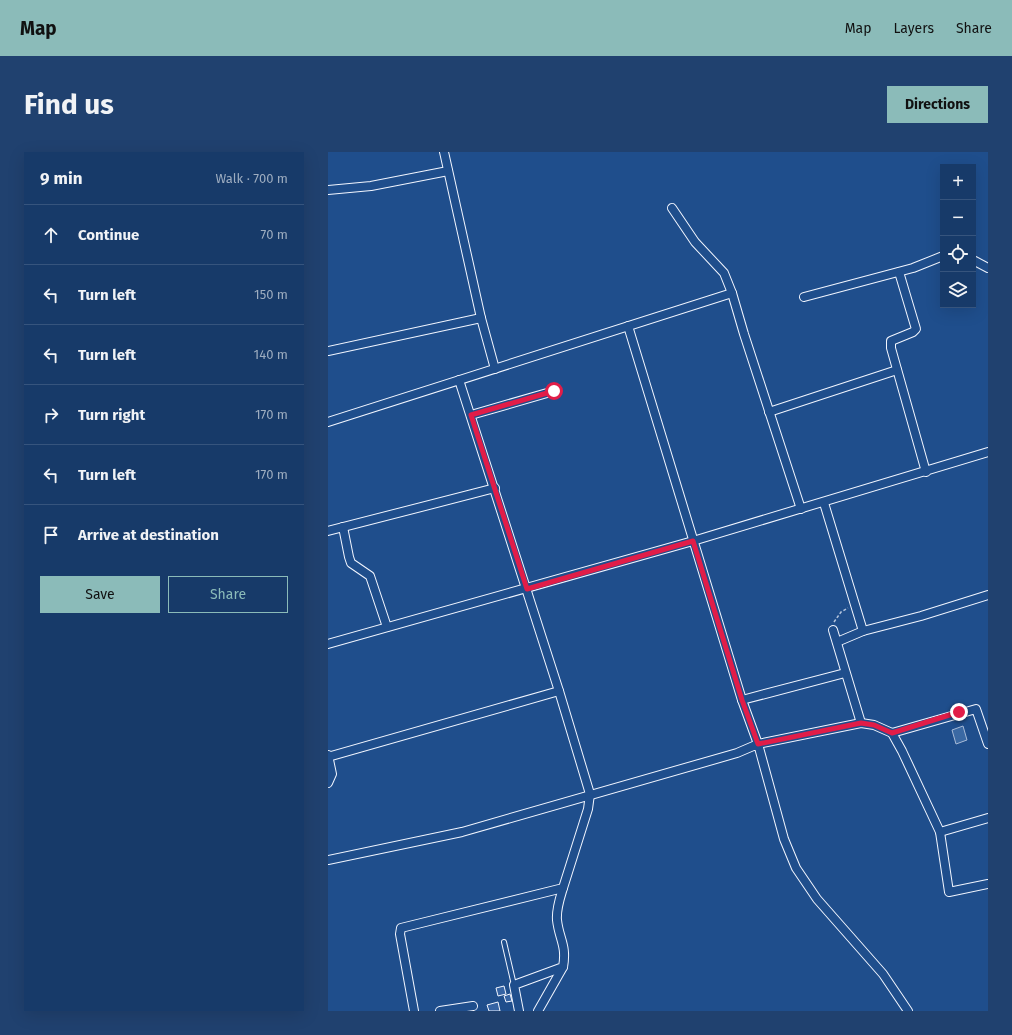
<!DOCTYPE html>
<meta charset="utf-8">
<style>
:root{--surface:#173a69;--page:#20416f;--text:#f1f3f6;--muted:#9eadc0;--line:#36547d;--accent:#8bbbb9}
body{margin:0;font-family:"Fira Sans",sans-serif;background:var(--page);color:var(--text)}
.controls{position:absolute;right:12px;top:12px;display:grid;overflow:hidden;border-radius:0px;box-shadow:0 4px 16px #0002}
.controls button{width:36px;height:36px;display:grid;place-items:center;padding:0;border:0;border-bottom:1px solid var(--line);background:var(--surface);color:var(--text);font:20px sans-serif}
.stop{position:absolute;width:12px;height:12px;margin:-9px;border:3px solid #e11d48;border-radius:50%;background:#fff}
.stop.end{background:#e11d48;border-color:#fff;box-shadow:0 1px 4px #0008}
.list{margin:0;padding:0;list-style:none}
h2{display:flex;justify-content:space-between;align-items:center;height:52px;margin:0;padding:0 16px;font-size:17px}
h2 small{font-size:13px;font-weight:400;color:var(--muted)}
.list li{display:grid;grid-template-columns:26px 1fr auto;gap:12px;align-items:center;box-sizing:border-box;height:60px;padding:0 16px;border-top:1px solid var(--line)}
.list b{display:block;font-size:15px;white-space:nowrap}
.list em{font-size:13px;font-style:normal;color:var(--muted)}
.actions{display:flex;gap:8px;padding:12px 16px}
.actions a{flex:1;padding:9px 0;border:1px solid var(--accent);border-radius:0px;text-align:center;font-size:14px;color:var(--accent)}
.actions .main{background:var(--accent);color:#111}
.icon{flex:none;width:22px;height:22px;fill:none;stroke:currentColor;stroke-width:2;stroke-linecap:round;stroke-linejoin:round}
.map{position:relative;flex:none;width:660px;height:859px;overflow:hidden;border-radius:0px}
header{display:flex;align-items:center;gap:24px;box-sizing:border-box;height:56px;padding:0 20px;background:var(--accent);color:#111}
header strong{font-size:19px}
nav{display:flex;gap:22px;margin-inline-start:auto;font-size:14px}
.intro{display:flex;align-items:center;justify-content:space-between;box-sizing:border-box;height:96px;padding:0 24px}
h1{margin:0;font-size:28px}
.button{padding:10px 18px;border-radius:0px;background:var(--accent);color:#111;font-size:14px;font-weight:700}
main{display:flex;gap:24px;padding:0 24px}
aside{flex:1;background:var(--surface);border-radius:0px;box-shadow:0 4px 16px #0002}
.map>svg:first-child{display:block}
.water{fill:#3b69a3;stroke:#a8bbd7}
.building{fill:#3563a3;stroke:#f2f6ff}
.lines{fill:none;stroke-linecap:round;stroke-linejoin:round}
.lane-casing{stroke:#f2f6ff;stroke-width:6}
.street-casing{stroke:#f2f6ff;stroke-width:10}
.path{stroke:#b3c4dc;stroke-width:1.5;stroke-dasharray:3 2;stroke-linecap:butt}
.lane{stroke:#1f4e8c;stroke-width:4}
.street{stroke:#1f4e8c;stroke-width:8}
.route{stroke:#e11d48;stroke-width:5}
</style>
<header>
<strong>Map</strong>
<nav><a>Map</a><a>Layers</a><a>Share</a></nav>
</header>
<div class="intro"><h1>Find us</h1><a class="button">Directions</a></div>
<main>
<aside>
<h2>9 min<small>Walk · 700 m</small></h2>
<ul class="list">
<li><svg class="icon" aria-label="ahead" viewBox="0 0 24 24"><path d="M12 20V5M6 11l6-6 6 6"/></svg><div><b>Continue</b></div><em>70 m</em></li>
<li><svg class="icon" aria-label="left" viewBox="0 0 24 24"><path d="M17 20v-9H6M10 6l-5 5 5 5"/></svg><div><b>Turn left</b></div><em>150 m</em></li>
<li><svg class="icon" aria-label="left" viewBox="0 0 24 24"><path d="M17 20v-9H6M10 6l-5 5 5 5"/></svg><div><b>Turn left</b></div><em>140 m</em></li>
<li><svg class="icon" aria-label="right" viewBox="0 0 24 24"><path d="M7 20v-9h11M14 6l5 5-5 5"/></svg><div><b>Turn right</b></div><em>170 m</em></li>
<li><svg class="icon" aria-label="left" viewBox="0 0 24 24"><path d="M17 20v-9H6M10 6l-5 5 5 5"/></svg><div><b>Turn left</b></div><em>170 m</em></li>
<li><svg class="icon" aria-label="arrive" viewBox="0 0 24 24"><path d="M6 21V4h12l-3 4 3 4H6"/></svg><div><b>Arrive at destination</b></div></li>
</ul>
<div class="actions"><a class="main">Save</a><a>Share</a></div>
</aside>
<div class="map">
<svg width="660" height="859" viewBox="0 0 660 859">
<rect width="100%" height="100%" fill="#1f4e8c"/>
<!-- water -->
<polygon class="water" points="635,574 639,588 628,592 624,578"/>
<!-- building -->
<g class="building">
<polygon points="176,834 178,842 170,844 168,836"/>
<polygon points="182,842 184,849 178,850 176,844"/>
<polygon points="170,850 172,859 161,859 159,853"/>
</g>
<g class="lines">
<!-- lane casing -->
<g class="lane-casing">
<polyline id="lane" points="176,790 186,833"/>
</g>
<!-- street casing -->
<g class="street-casing">
<g id="street">
<polyline points="116,0 153,166 167,217"/>
<polyline points="0,38 43,34 120,19"/>
<polyline points="344,56 367,90 396,121 404,141 416,182 473,357"/>
<polyline points="645,108 660,116"/>
<polyline points="571,120 588,177 585,180 563,189 563,196 598,320"/>
<polyline points="476,145 585,116 615,104"/>
<polyline points="300,174 414,548 430,592 533,571 546,573 564,581 574,599 612,680 621,740 660,732"/>
<polyline points="0,199 153,166"/>
<polyline points="441,260 569,218"/>
<polyline points="143,263 226,239"/>
<polyline points="0,270 404,141"/>
<polyline points="496,351 535,479"/>
<polyline points="15,375 21,405 23,411 42,424 59,475"/>
<polyline points="0,379 167,336"/>
<polyline points="505,478 533,571"/>
<polyline points="509,490 535,479 593,464 660,443"/>
<polyline points="0,492 365,389 660,300"/>
<polyline points="414,548 517,521"/>
<polyline points="564,581 648,557 660,592"/>
<polyline points="0,603 4,622 0,631"/>
<polyline points="0,605 231,539"/>
<polyline points="612,680 660,666"/>
<polyline points="0,708 134,680 409,601 430,592 456,687 468,716 489,747 555,822 580,859"/>
<polyline points="86,859 72,782 73,776 235,736 260,657 262,642 231,539 131,228"/>
<polyline points="112,859 145,854"/>
<path d="M191 859 186 833 235 815C239 793 231 787 229 768 228 757 232 746 235 736"/>
<polyline points="210,859 235,815"/>
</g>
</g>
<!-- path -->
<polyline class="path" points="506,470 513,460 520,456"/>
<!-- lane -->
<use href="#lane" class="lane"/>
<!-- street -->
<use href="#street" class="street"/>
</g>
<g class="lines">
<!-- route -->
<polyline class="route" points="226,239 143,263 199,437 365,389 414,548 430,592 533,571 546,573 564,581 631,560"/>
</g>
</svg>
<div class="controls">
<button>+</button>
<button>−</button>
<button><svg class="icon" aria-label="locate" viewBox="0 0 24 24"><circle cx="12" cy="12" r="6"/><path d="M12 2v4M12 18v4M2 12h4M18 12h4"/></svg></button>
<button><svg class="icon" aria-label="layers" viewBox="0 0 24 24"><path d="M12 4l9 5-9 5-9-5zM3 14l9 5 9-5"/></svg></button>
</div>
<div class="stop" style="left:226px;top:239px"></div>
<div class="stop end" style="left:631px;top:560px"></div>
</div>
</main>
